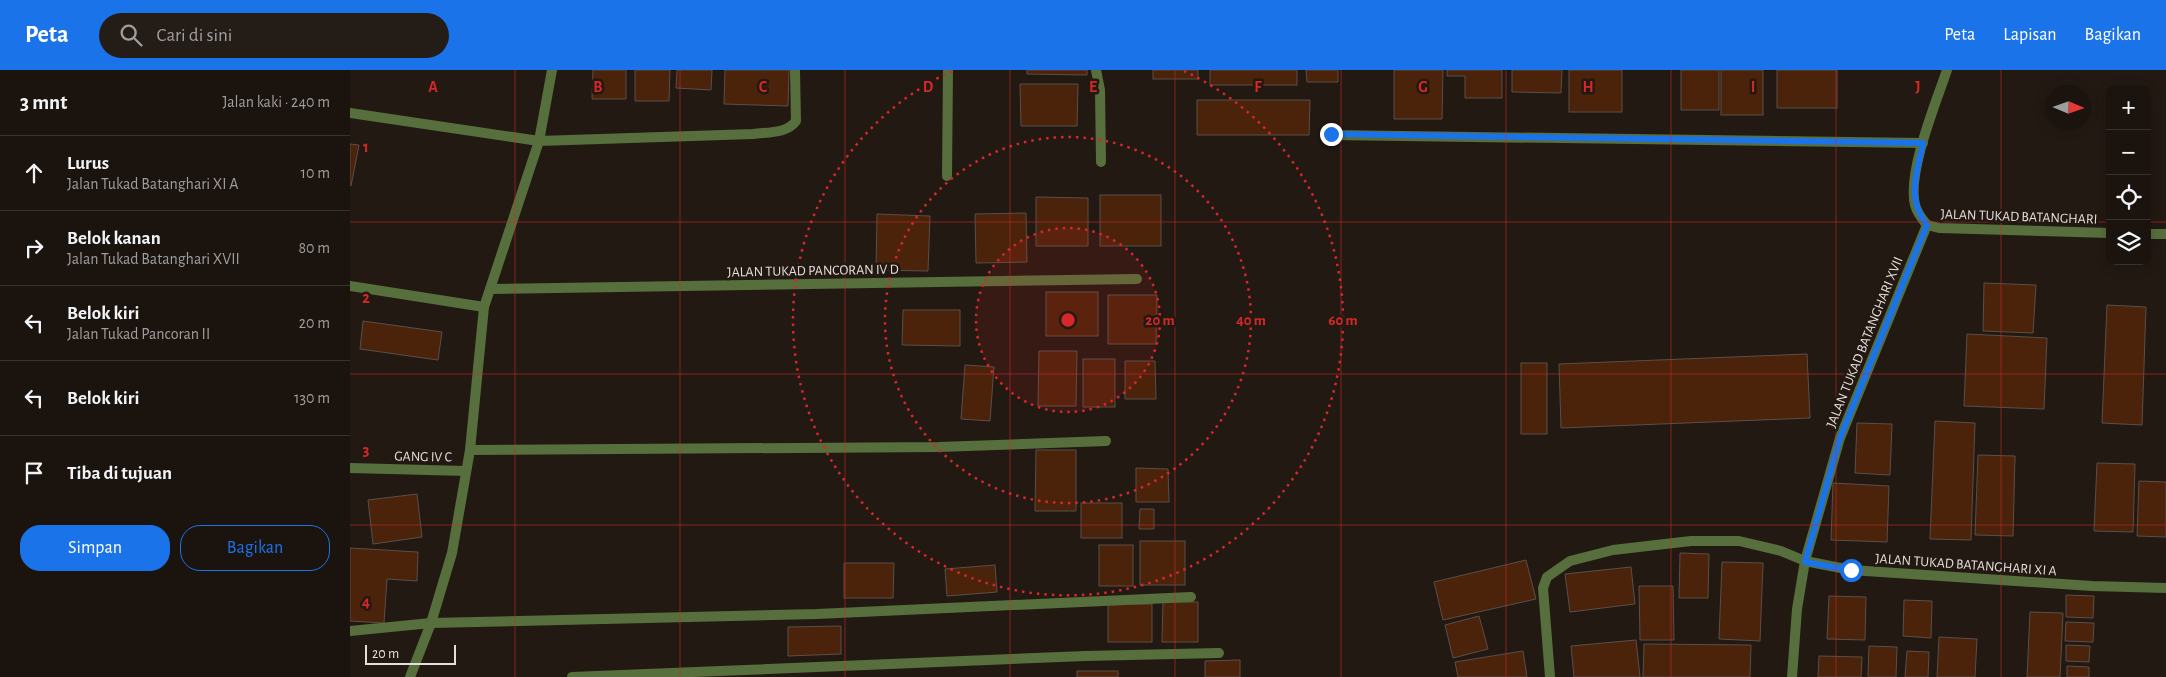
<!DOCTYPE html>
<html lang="id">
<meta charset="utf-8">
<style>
:root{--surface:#1a130e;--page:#231c17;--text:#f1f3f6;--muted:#9f9e9e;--line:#38322e;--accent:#1a73e8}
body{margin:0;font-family:"Alegreya Sans",sans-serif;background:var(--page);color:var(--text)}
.controls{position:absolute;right:15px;top:15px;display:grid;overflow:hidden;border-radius:10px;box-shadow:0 2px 12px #0003}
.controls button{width:45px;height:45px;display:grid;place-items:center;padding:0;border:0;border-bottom:1px solid var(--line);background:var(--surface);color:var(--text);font:25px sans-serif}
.compass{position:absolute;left:1696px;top:15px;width:45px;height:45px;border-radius:50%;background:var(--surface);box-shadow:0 2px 12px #0003;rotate:92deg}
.scale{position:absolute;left:15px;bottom:12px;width:91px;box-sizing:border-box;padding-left:5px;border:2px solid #e6dedb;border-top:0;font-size:14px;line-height:18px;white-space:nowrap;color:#e6dedb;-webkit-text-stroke:4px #231913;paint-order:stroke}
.stop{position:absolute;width:15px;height:15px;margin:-11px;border:4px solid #1a73e8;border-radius:50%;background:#fff}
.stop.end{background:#1a73e8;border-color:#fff;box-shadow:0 1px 5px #0008}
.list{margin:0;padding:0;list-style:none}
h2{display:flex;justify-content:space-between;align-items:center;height:65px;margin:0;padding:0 20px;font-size:21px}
h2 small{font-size:16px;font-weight:400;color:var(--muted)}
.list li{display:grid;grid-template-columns:32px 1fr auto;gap:15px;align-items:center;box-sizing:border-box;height:75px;padding:0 20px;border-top:1px solid var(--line)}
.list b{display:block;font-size:19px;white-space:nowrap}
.list p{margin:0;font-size:16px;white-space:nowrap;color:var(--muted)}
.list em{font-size:16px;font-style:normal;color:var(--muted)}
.actions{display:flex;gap:10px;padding:15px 20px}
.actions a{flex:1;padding:11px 0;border:1px solid var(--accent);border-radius:20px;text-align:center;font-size:18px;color:var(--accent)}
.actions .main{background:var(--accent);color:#fff}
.icon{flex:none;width:28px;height:28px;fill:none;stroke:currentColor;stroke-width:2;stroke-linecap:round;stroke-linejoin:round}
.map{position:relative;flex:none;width:1816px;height:607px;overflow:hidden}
header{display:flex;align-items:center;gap:30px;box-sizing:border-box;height:70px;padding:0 25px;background:var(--accent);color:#fff}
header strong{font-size:24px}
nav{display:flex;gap:28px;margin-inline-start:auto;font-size:18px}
.search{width:350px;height:45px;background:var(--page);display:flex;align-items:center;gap:12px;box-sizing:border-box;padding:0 18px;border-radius:28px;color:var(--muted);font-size:19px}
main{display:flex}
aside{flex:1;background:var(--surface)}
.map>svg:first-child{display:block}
.building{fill:#4b230b;stroke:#5b4e48}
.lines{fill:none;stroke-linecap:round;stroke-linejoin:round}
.street{stroke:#576f3c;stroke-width:10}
.route{stroke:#1a73e8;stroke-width:6}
.grid{fill:none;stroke:#d62828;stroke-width:1;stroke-opacity:0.55}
.ring{fill:none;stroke:#d62828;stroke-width:2.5;stroke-dasharray:2.5 5}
.labels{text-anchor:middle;stroke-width:5;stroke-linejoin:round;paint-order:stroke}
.street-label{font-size:14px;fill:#e6dedb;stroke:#231913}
.grid-label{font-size:16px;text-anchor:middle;font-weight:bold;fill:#d62828;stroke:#231913;stroke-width:5;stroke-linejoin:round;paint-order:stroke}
.centre{fill:#d62828;stroke:#231913;stroke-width:2.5}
.ring-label{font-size:15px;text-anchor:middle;font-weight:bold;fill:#d62828;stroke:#231913;stroke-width:5;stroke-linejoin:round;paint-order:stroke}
</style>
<header>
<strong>Peta</strong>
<div class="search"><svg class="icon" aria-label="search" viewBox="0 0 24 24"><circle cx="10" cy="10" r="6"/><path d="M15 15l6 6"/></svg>Cari di sini</div>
<nav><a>Peta</a><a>Lapisan</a><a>Bagikan</a></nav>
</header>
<main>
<aside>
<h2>3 mnt<small>Jalan kaki · 240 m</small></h2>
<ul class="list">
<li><svg class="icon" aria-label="ahead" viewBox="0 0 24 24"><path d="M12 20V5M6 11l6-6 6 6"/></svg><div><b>Lurus</b><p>Jalan Tukad Batanghari XI A</p></div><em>10 m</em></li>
<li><svg class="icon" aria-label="right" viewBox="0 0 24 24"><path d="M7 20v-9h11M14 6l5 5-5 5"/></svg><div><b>Belok kanan</b><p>Jalan Tukad Batanghari XVII</p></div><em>80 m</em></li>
<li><svg class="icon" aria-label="left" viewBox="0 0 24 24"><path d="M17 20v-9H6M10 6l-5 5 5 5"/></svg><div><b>Belok kiri</b><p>Jalan Tukad Pancoran II</p></div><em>20 m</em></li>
<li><svg class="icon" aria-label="left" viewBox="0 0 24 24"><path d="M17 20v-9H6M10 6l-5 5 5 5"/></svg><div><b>Belok kiri</b></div><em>130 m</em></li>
<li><svg class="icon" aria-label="arrive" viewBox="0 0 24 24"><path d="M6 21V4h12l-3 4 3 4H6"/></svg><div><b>Tiba di tujuan</b></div></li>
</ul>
<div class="actions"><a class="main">Simpan</a><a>Bagikan</a></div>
</aside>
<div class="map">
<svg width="1816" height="607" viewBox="0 0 1816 607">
<rect width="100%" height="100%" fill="#231913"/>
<!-- building -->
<g class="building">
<polygon points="243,0 276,0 276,29 242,29"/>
<polygon points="285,0 320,0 319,31 285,31"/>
<polygon points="327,0 362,0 361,20 326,18"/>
<polygon points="375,0 439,0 438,36 374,34"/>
<polygon points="677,0 737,0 737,5 677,4"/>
<rect x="803" y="0" width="45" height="9"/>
<rect x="860" y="0" width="87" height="15"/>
<polygon points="956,0 988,0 988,12 957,12"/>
<polygon points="1044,0 1093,0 1092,49 1044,49"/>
<polygon points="1097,0 1152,0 1152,28 1115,28 1115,6 1097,6"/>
<polygon points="1162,0 1212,0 1211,23 1162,22"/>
<rect x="1219" y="0" width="53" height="42"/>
<rect x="1331" y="0" width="38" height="40"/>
<rect x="1371" y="0" width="42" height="45"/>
<rect x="1427" y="0" width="60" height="38"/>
<polygon points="670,14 728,14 727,56 671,56"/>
<polygon points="847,30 960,30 959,65 847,65"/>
<polygon points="0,74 9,75 1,116 0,115"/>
<rect x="750" y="125" width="61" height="51"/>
<polygon points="686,127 738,128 738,176 686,176"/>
<polygon points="676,143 677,192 626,193 625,144"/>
<polygon points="527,144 580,146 578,201 526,200"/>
<polygon points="1634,213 1686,215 1683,263 1633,261"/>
<rect x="696" y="222" width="52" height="44"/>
<polygon points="758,225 807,225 806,274 758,274"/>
<polygon points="1757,235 1796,237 1792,355 1752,353"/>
<polygon points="553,240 610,240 610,276 552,275"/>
<polygon points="13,251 92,262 88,290 10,279"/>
<polygon points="1617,264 1697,268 1694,339 1614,336"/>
<polygon points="689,281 727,281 726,336 688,336"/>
<polygon points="1457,284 1460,348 1211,358 1209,294"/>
<rect x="733" y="289" width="32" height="48"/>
<polygon points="775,291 805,291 806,329 775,329"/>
<rect x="1171" y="293" width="26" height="71"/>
<polygon points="615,295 644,297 640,351 611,349"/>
<polygon points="1585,351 1625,353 1621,470 1580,469"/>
<polygon points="1507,353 1542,354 1540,405 1505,403"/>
<polygon points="686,380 726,380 726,441 685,441"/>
<polygon points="1628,385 1665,386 1663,466 1625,465"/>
<polygon points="1747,393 1785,394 1783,462 1744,461"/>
<polygon points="786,398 818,399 819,432 786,432"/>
<polygon points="1789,411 1816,412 1816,467 1787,466"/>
<polygon points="1483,413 1539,416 1537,472 1481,470"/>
<polygon points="67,424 72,467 23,474 18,430"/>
<rect x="731" y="433" width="41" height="35"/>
<polygon points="790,439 804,439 804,459 789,459"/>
<rect x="790" y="471" width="45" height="44"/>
<rect x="749" y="475" width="34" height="41"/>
<polygon points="0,478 68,482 67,511 37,509 34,553 0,551"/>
<polygon points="1330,483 1359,484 1358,528 1329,528"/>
<polygon points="1176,490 1186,529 1093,550 1084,512"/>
<polygon points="1372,492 1413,493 1410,571 1369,569"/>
<polygon points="494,493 544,493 543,528 494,528"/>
<polygon points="645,495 647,522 597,526 595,499"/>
<polygon points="1281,497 1285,534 1220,542 1215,504"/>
<polygon points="1289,516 1323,516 1324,570 1290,570"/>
<polygon points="1716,525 1744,526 1743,548 1716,547"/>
<polygon points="1479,526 1516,527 1515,570 1477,569"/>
<polygon points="1554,530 1582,531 1581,568 1553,566"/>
<polygon points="813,532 848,532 848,572 812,572"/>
<rect x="758" y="534" width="44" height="38"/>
<polygon points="1680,542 1713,543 1710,607 1677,607"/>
<polygon points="1129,546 1138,579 1103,588 1095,555"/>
<polygon points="1716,552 1744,553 1743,572 1715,571"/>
<polygon points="491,556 491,584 438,586 438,557"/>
<polygon points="1589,567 1627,569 1625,607 1587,607"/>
<polygon points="1286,570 1290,607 1224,607 1221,576"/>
<polygon points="1294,574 1401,575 1400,607 1293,607"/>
<polygon points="1716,575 1740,576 1739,592 1716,591"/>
<polygon points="1519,576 1547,577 1546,607 1518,607"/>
<polygon points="1173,581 1177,607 1108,607 1105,592"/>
<polygon points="1557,581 1579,582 1578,607 1555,607"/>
<polygon points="1469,586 1512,587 1511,607 1468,607"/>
<polygon points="890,590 890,607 855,607 855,591"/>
<polygon points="1717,596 1739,597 1739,607 1717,607"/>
<rect x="727" y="601" width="41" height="6"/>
</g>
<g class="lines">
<!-- street -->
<g class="street">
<polyline points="746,0 750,20 751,92"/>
<path d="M0 43 189 71 403 64C419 62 436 64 446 51L445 0"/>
<polyline points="981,65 1573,73"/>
<polyline points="597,106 598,0"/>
<polyline points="1577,155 1589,158 1760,163"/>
<path d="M1577 155C1572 149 1567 143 1565 135 1557 102 1586 33 1597 0"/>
<polyline points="1797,164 1816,164"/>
<polyline points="0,216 134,237"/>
<polyline points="140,219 787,209"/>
<polyline points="120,380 589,377 756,371"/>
<polyline points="0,398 116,401"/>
<polyline points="0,561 81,553 467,544 841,527"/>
<polyline points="60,607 81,553 102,483 120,380 134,237 189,71 202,0"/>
<polyline points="222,607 735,586 869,583"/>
<polyline points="1200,607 1193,518 1197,507 1220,491 1263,480 1341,471 1389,471 1431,481 1455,491 1501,500 1742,516 1816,518"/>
<polyline points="1442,607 1447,539 1455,491 1490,368 1577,155"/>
</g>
</g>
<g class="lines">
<!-- route -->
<path class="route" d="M981 64 1573 73C1567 103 1556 128 1577 155L1490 368 1455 492 1501 500"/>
</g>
<!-- grid -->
<path class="grid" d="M165 0V607M330 0V607M495 0V607M660 0V607M825 0V607M991 0V607M1156 0V607M1321 0V607M1486 0V607M1651 0V607M0 152H1760M1797 152H1816M0 304H1816M0 455H1816"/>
<!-- distance rings -->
<circle cx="718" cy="250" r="92" fill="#d62828" fill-opacity=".12"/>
<g class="ring">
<circle cx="718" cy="250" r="92"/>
<circle cx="718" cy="250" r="183"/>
<path d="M834 1A275 275 0 1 1 602 1"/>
</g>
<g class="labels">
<!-- street labels -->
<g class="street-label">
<text transform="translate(1669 146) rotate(2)" y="5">JALAN TUKAD BATANGHARI</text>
<text transform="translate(463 200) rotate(-1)" y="5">JALAN TUKAD PANCORAN IV D</text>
<text transform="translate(1514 272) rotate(-68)" y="5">JALAN TUKAD BATANGHARI XVII</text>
<text transform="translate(73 386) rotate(1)" y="5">GANG IV C</text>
<text transform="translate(1616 494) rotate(4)" y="5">JALAN TUKAD BATANGHARI XI A</text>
</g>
</g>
<g class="grid-label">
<text x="83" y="22">A</text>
<text x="248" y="22">B</text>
<text x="413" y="22">C</text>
<text x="578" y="22">D</text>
<text x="743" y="22">E</text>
<text x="908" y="22">F</text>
<text x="1073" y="22">G</text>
<text x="1238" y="22">H</text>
<text x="1403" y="22">I</text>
<text x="1568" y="22">J</text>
<text x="16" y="82">1</text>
<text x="16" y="233">2</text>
<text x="16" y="385">3</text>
<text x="16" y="537">4</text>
</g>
<circle cx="718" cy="250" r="8" class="centre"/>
<g class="ring-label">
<text x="810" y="255">20 m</text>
<text x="901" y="255">40 m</text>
<text x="993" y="255">60 m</text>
</g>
</svg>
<div class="controls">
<button>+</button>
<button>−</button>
<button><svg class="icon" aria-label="locate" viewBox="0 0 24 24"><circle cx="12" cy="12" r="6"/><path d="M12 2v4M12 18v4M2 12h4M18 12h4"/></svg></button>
<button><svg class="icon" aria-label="layers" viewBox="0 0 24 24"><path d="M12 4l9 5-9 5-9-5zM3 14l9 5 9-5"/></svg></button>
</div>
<svg class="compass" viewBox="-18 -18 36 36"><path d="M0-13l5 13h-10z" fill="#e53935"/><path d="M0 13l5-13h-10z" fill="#9f9e9e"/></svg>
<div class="scale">20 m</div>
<div class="stop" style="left:1501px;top:500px"></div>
<div class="stop end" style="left:981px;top:64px"></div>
</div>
</main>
